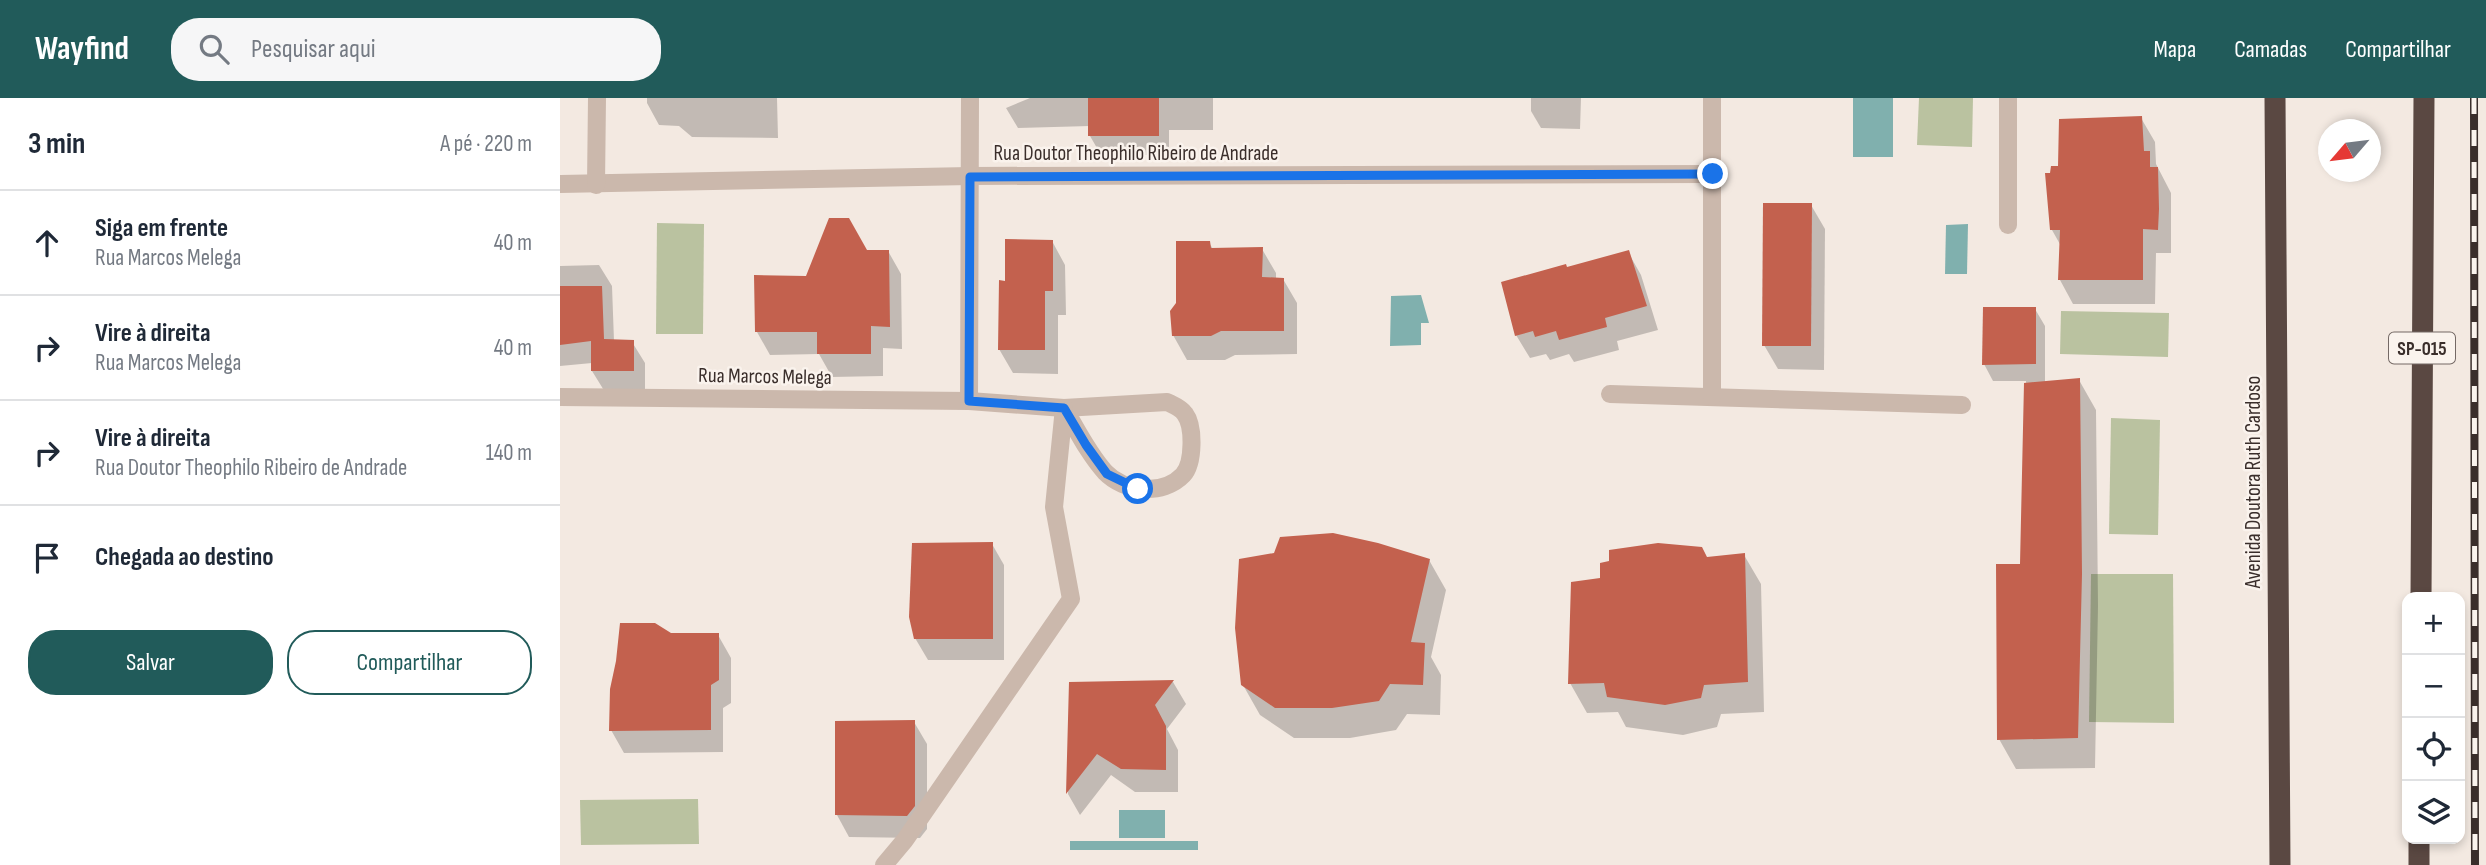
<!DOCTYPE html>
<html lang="pt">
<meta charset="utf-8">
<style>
:root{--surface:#fff;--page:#f6f6f7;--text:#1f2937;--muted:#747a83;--line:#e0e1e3;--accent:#215b5a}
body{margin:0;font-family:"Sofia Sans Condensed",sans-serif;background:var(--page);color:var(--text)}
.controls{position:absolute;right:21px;bottom:21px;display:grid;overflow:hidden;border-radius:14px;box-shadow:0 4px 10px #0003}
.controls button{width:63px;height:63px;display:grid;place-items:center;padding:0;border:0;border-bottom:2px solid var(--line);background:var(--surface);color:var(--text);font:35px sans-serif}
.compass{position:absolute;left:1758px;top:21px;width:63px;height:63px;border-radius:50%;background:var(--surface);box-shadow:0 4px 10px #0003;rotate:242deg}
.stop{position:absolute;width:21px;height:21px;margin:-16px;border:5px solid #1a73e8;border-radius:50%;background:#fff}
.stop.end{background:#1a73e8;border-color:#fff;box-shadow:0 2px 7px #0008}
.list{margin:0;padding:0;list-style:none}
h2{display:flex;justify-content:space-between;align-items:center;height:91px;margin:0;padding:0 28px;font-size:30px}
h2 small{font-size:23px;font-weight:400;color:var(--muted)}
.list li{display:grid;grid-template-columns:46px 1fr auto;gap:21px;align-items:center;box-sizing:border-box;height:105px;padding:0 28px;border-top:2px solid var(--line)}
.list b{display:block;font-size:26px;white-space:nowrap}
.list p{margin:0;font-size:23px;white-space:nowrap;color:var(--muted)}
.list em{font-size:23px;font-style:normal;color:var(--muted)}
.actions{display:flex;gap:14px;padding:21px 28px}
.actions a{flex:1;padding:16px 0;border:2px solid var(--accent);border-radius:28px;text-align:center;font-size:24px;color:var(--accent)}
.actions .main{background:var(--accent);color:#fff}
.icon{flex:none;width:38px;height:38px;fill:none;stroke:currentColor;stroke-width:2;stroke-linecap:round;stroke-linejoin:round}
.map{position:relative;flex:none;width:1926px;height:767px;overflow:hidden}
header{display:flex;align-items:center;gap:42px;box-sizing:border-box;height:98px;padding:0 35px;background:var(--accent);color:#fff}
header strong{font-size:33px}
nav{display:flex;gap:38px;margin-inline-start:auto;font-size:24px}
.search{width:490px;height:63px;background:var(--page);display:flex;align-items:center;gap:18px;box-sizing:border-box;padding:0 24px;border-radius:28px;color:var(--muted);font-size:26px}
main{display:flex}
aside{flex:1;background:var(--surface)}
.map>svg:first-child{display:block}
.green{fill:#bac2a0}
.water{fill:#80b0ae}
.shadow{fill:#0003}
.building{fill:#c3614e}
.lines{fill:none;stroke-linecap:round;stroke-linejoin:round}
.minor{stroke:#cbb8ac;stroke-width:18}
.highway{stroke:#5a4842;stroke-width:21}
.rail-casing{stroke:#3a2e2b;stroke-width:8}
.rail{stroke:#faf3ed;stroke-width:5;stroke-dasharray:16;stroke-linecap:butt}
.route{stroke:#1a73e8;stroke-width:9}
.labels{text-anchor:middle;stroke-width:5;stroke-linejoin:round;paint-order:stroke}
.shield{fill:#faf3ed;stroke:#746965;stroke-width:2}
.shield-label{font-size:19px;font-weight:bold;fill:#3a2e2b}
.street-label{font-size:21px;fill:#3a2e2b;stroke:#faf3ed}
</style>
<header>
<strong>Wayfind</strong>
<div class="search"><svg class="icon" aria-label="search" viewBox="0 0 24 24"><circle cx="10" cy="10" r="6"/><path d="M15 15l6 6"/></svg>Pesquisar aqui</div>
<nav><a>Mapa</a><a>Camadas</a><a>Compartilhar</a></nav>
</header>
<main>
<aside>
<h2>3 min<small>A pé · 220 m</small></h2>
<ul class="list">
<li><svg class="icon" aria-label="ahead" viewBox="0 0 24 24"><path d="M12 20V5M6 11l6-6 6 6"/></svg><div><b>Siga em frente</b><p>Rua Marcos Melega</p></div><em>40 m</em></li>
<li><svg class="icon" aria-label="right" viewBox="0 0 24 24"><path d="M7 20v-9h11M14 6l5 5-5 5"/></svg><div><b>Vire à direita</b><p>Rua Marcos Melega</p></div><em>40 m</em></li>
<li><svg class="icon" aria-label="right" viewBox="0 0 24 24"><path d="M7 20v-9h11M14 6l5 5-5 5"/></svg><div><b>Vire à direita</b><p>Rua Doutor Theophilo Ribeiro de Andrade</p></div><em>140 m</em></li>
<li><svg class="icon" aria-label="arrive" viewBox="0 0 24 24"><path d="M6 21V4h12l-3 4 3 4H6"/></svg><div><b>Chegada ao destino</b></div></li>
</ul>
<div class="actions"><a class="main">Salvar</a><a>Compartilhar</a></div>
</aside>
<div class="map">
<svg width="1926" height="767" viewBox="0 0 1926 767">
<rect width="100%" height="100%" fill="#f3e9e1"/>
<!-- green -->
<g class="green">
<polygon points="1359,0 1413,0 1412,49 1357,47"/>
<polygon points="97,125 144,126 143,236 96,236"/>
<polygon points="1501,213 1609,215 1608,259 1500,256"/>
<polygon points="1551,320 1600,322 1598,437 1549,436"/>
<polygon points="1531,476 1613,476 1614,625 1529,624"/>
<polygon points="138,701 139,746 21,747 20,702"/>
</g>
<!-- water -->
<g class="water">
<rect x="1293" y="0" width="40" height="59"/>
<polygon points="1408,126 1407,176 1385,176 1386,127"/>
<polygon points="861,197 869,225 861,225 861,247 830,248 831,198"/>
<rect x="559" y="712" width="46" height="28"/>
<rect x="510" y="743" width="128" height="9"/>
</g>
<!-- shadow -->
<g class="shadow">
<polygon points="87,0 217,0 218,40 132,39 119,28 99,27 87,5"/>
<polygon points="470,0 653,0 653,32 609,32 609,57 541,57 530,38 530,28 458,30 446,10"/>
<polygon points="971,0 1021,0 1020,31 981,30 971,13"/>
<polygon points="1581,20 1595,44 1596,66 1611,95 1611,155 1596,155 1595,206 1513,206 1500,182 1501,148 1492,132 1492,76 1499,70"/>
<polygon points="1251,107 1265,131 1264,272 1218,271 1204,247"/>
<polygon points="492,143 505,167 506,217 498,217 498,276 453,275 439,251 446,185"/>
<polygon points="649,145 653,151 702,151 716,175 716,181 723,181 737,205 737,256 675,257 665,262 627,262 613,237"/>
<polygon points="306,153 328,153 341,176 342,251 323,250 323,278 272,279 259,256 210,257 197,234 247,180"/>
<polygon points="1068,154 1081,177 1098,232 1057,243 1059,252 1014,264 1009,256 990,262 986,256 970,260 956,237 1007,171"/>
<polygon points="39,167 52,188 54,243 72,244 85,265 85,293 45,294 32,273 32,265 0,268 0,168"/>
<polygon points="1475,211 1485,228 1485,285 1519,282 1536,312 1538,508 1535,670 1456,671 1439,641 1461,468 1466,283 1433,283 1424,266"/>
<polygon points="432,446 444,467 444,562 368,562 355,540"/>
<polygon points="1184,457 1201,486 1204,614 1161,616 1157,629 1123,637 1066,629 1058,614 1027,615 1010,585 1147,461"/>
<polygon points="869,462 886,492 871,559 881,577 880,617 847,616 836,632 790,640 734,640 700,617 683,587"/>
<polygon points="111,537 158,537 171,560 171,605 163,610 163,654 64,655 51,632"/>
<polygon points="613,584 626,606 607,631 618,652 618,694 575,694 551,677 520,717 508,696 510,586"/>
<polygon points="354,624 367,646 367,731 360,740 289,739 277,717"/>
</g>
<!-- building -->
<g class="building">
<rect x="528" y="0" width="71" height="38"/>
<polygon points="1582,18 1584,53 1590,53 1590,69 1598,69 1599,111 1598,132 1583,131 1583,182 1498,182 1500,132 1490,132 1485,75 1490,75 1491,68 1498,68 1499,21"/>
<polygon points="1203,105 1252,105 1251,248 1202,248"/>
<polygon points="269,120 289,120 307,152 329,152 330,229 311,228 311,256 257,256 257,234 195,234 194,177 246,178"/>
<polygon points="445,141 493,142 493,193 485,193 485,252 438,252 439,182 445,183"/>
<polygon points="616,143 650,143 651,150 703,149 702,179 724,180 724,233 661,233 651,238 612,238 610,213 616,205"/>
<polygon points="1069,152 1087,208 1045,220 1047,229 999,242 996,233 975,239 973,233 955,238 941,184 1006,166 1007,169"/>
<polygon points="0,188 42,188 44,241 74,242 74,273 31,273 31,243 0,247"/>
<polygon points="1423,209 1476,209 1476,266 1422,267"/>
<polygon points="1520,280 1522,476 1518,640 1437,642 1436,466 1460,466 1464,285"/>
<polygon points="773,435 818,445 870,461 851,544 865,545 863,587 830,586 819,603 772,610 715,610 681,587 675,530 679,461 714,455 720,439"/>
<polygon points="433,444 433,541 354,541 349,519 352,445"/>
<polygon points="1098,445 1142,449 1147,459 1185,455 1188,584 1144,587 1141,600 1105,607 1047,599 1044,585 1008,586 1011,484 1040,480 1040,465 1049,463 1049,452"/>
<polygon points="60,525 95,525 111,535 159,535 159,582 151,587 151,632 49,633 50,591 56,563"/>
<polygon points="614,582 595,607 606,628 606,672 561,671 537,656 506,696 509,584"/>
<polygon points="355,622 355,708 347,718 275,717 275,623"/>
</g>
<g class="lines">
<!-- minor -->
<g class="minor">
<polyline points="0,86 410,78 1153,76"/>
<polyline points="36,87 37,0"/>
<polyline points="1448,127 1448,0"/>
<polyline points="1050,296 1402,307"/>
<path d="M0 299 409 303 504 310 607 304C613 307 621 310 625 316 634 328 634 365 623 377 603 398 564 394 545 374 528 355 517 332 504 310"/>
<polyline points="1152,299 1152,0"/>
<polyline points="409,303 410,0"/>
<polyline points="324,767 345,742 511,501 494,409 504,310"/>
</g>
<!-- highway -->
<g class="highway">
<polyline points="1715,0 1720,767"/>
<polyline points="1861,499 1864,0"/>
<polyline points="1859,767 1859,741"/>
</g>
<!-- rail casing -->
<g class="rail-casing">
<polyline id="rail" points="1914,0 1915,767"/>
</g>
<!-- rail -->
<use href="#rail" class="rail"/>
</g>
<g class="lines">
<!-- route -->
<polyline class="route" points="578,391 547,376 526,347 504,310 409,303 410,79 1153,76"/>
</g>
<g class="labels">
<!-- shield labels -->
<rect class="shield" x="1829" y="234.5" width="66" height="31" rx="5"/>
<g class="shield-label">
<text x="1862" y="257">SP-015</text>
</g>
<!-- street labels -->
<g class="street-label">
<text x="576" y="62">Rua Doutor Theophilo Ribeiro de Andrade</text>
<text transform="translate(205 278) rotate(1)" y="7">Rua Marcos Melega</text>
<text transform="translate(1693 384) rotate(-90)" y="7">Avenida Doutora Ruth Cardoso</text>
</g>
</g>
</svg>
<div class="controls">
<button>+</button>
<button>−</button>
<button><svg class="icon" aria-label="locate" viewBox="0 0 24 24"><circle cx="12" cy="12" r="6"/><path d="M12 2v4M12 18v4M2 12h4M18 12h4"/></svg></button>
<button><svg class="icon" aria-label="layers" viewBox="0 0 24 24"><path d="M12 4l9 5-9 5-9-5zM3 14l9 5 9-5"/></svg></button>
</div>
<svg class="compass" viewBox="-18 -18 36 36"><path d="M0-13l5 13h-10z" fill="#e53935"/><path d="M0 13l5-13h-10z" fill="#747a83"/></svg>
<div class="stop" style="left:578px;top:391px"></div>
<div class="stop end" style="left:1153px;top:76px"></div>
</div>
</main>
